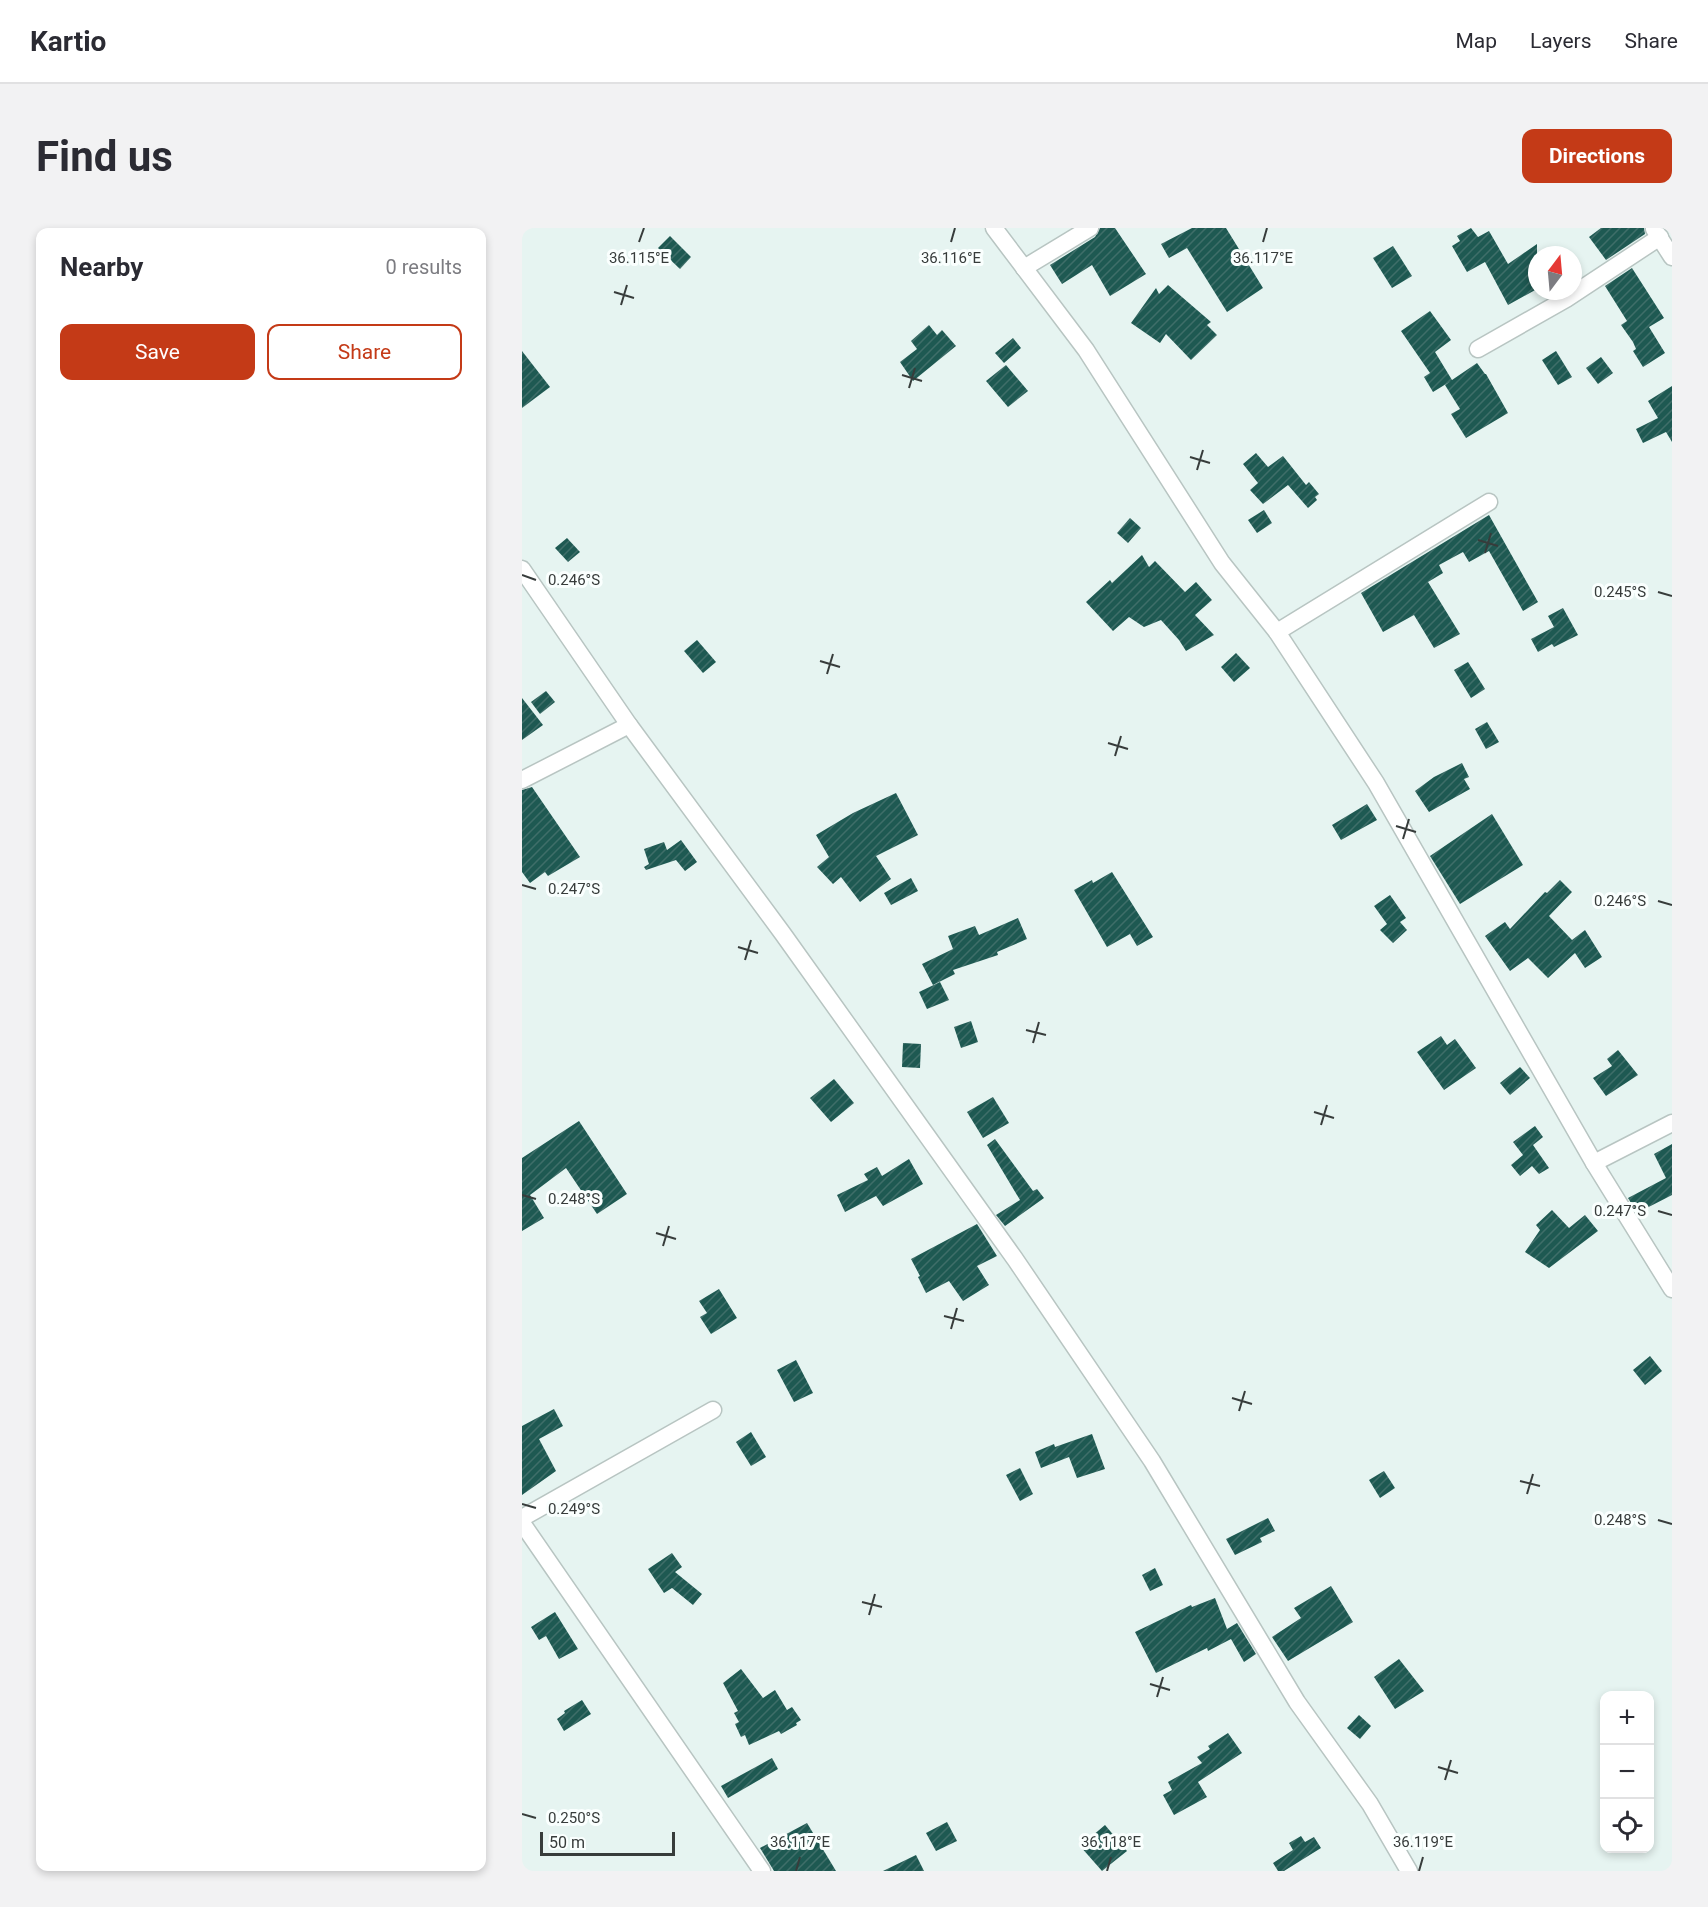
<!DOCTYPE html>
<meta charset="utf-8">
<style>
:root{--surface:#fff;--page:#f2f2f3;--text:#2b2b33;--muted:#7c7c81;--line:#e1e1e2;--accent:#c43a17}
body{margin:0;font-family:Roboto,sans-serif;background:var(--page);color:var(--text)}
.controls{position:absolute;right:18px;bottom:18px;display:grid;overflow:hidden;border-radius:12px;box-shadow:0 3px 9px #0003}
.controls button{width:54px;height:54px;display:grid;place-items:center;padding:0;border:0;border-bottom:2px solid var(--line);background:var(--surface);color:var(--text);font:30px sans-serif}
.compass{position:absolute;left:1006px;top:18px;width:54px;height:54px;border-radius:50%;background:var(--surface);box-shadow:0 3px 9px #0003;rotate:16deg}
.scale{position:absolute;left:18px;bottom:15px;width:135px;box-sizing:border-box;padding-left:6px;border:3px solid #373c3b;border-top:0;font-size:16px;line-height:21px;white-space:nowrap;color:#373c3b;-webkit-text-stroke:4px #fafffe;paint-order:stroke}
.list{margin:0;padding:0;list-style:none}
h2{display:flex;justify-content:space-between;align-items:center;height:78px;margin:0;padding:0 24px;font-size:26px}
h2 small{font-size:20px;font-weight:400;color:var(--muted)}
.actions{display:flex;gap:12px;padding:18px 24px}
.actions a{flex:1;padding:14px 0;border:2px solid var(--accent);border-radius:12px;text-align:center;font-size:21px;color:var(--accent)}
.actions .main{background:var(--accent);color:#fff}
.icon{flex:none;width:33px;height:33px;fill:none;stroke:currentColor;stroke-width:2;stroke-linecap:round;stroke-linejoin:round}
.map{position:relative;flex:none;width:1150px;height:1643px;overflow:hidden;border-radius:12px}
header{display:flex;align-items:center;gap:36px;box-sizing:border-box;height:84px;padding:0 30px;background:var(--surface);border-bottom:2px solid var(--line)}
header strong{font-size:28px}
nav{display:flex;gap:33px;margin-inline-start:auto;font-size:21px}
.intro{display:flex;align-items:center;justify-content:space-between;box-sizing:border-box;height:144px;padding:0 36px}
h1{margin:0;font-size:42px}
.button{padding:15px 27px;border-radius:12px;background:var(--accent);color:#fff;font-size:21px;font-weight:700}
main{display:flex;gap:36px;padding:0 36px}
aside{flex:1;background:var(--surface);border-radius:12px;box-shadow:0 3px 9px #0003}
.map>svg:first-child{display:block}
.building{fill:url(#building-hatch)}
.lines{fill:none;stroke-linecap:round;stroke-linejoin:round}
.minor-casing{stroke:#b8c5c2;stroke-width:19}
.minor{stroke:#fff;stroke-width:16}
.ticks{fill:none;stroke:#373c3b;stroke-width:2}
.ticks-label{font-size:15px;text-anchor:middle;fill:#373c3b;stroke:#fafffe;stroke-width:6;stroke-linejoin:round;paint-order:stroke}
</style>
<header>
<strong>Kartio</strong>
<nav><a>Map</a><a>Layers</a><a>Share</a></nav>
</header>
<div class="intro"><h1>Find us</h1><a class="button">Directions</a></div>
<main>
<aside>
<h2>Nearby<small>0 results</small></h2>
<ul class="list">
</ul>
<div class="actions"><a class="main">Save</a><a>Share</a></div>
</aside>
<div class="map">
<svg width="1150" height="1643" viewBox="0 0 1150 1643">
<defs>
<pattern id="building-hatch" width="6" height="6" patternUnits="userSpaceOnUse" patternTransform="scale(1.5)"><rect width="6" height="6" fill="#1e5952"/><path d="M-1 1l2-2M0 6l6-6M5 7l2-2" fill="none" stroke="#3f6e69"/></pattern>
</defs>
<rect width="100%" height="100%" fill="#e6f4f1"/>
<!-- building -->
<g class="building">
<polygon points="578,0 593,0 624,46 588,68 570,37 540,56 528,37 573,9"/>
<polygon points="670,0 704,0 741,60 705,84 665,20 647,30 639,16"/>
<polygon points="949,0 956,9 967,3 986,36 1015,16 1015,61 986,77 963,34 945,44 930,18 938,13 935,8"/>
<polygon points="1079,0 1122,0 1123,6 1084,32 1067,9"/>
<polygon points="148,8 169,29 158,41 136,20"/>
<polygon points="871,18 890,48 870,60 851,30"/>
<polygon points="1110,40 1142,90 1127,99 1143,125 1121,139 1111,123 1114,121 1111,114 1099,97 1105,93 1083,58"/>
<polygon points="646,57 689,94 685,97 695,107 669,132 644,106 638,115 609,95 634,60 637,66"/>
<polygon points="908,83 929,112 913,124 930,152 955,135 963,146 964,146 986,185 944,210 929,186 938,181 923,157 929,153 911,164 902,149 908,145 879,103"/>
<polygon points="407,97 415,107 420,102 434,118 391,153 378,134 395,121 389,113"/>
<polygon points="491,110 499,120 482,135 473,125"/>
<polygon points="0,123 28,159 0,180"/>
<polygon points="1034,123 1050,149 1036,157 1020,132"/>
<polygon points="1079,129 1091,145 1076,156 1064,140"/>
<polygon points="484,137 506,163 486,179 464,153"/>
<polygon points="1150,158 1150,214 1144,204 1121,215 1114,201 1136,190 1126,173"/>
<polygon points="734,225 746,239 761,228 784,257 787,254 797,266 793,269 795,272 786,280 766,257 741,276 728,262 736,255 721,236"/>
<polygon points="742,282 750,295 735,305 726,292"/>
<polygon points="967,287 1016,374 1001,383 967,323 947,334 941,324 917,337 921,345 906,354 938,406 912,420 892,387 861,404 839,365"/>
<polygon points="608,290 619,300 606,315 595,305"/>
<polygon points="45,310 58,324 46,334 33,320"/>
<polygon points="620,327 627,339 633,333 663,364 674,354 690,372 673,387 692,407 664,423 657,412 639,392 622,399 607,389 591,403 564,374 588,352 590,355"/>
<polygon points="1041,380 1056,407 1032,419 1030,416 1016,424 1009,411 1032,399 1026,388"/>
<polygon points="175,412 194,434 181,445 162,423"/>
<polygon points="714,425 728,440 712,454 699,439"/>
<polygon points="946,434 963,461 949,470 932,442"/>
<polygon points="24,463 33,474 18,486 9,474"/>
<polygon points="0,470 21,497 0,512"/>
<polygon points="965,494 977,514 964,521 953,501"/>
<polygon points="940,535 947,549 942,551 948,561 907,584 893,563 912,549"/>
<polygon points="10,559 58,629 26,648 23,644 8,655 0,644 0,562"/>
<polygon points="374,565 396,607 354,628 369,651 338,674 319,649 311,656 295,639 307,629 294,607 331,585"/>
<polygon points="845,576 855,592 819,612 810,597"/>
<polygon points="970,586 1001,637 938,676 908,628"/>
<polygon points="159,612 175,634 163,643 154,632 124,642 122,639 127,636 122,621 142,614 145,622"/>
<polygon points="590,644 631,709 615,718 608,706 585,719 552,662 570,652 571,655"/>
<polygon points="389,650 396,663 369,677 362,665"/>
<polygon points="1038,652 1050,664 1027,688 1050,712 1063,702 1080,729 1063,740 1053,725 1026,750 1006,730 988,743 963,708 983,694 988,701 1023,664 1025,665"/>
<polygon points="868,667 884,690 878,694 885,702 871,715 858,702 865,696 852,678"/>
<polygon points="496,690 505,711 475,724 476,727 431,742 433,746 411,757 400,736 431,721 426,708 453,698 457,707"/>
<polygon points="418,754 427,772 405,781 397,764"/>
<polygon points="449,793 456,814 439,820 432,799"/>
<polygon points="919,808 925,817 933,811 954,840 922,862 895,824"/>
<polygon points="381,815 399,816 398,840 380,839"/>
<polygon points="1096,822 1116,847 1084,868 1071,850 1090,838 1085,831"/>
<polygon points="998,839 1008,850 988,867 978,855"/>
<polygon points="312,851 332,875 309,894 288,870"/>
<polygon points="471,869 487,895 461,910 445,884"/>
<polygon points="57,893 105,966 75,986 44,940 8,967 22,990 0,1003 0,930"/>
<polygon points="1013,898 1021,909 1011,917 1027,940 1017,946 1010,938 998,948 989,937 1001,927 991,914"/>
<polygon points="473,911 511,963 515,961 522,970 483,998 474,987 498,972 465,917"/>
<polygon points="1150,916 1150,967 1115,985 1106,970 1144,950 1132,926"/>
<polygon points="387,931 401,956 361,978 354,968 323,984 315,967 346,952 342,946 355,939 360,948"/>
<polygon points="1030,982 1047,1000 1063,987 1076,1003 1027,1040 1003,1024 1018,1002 1014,997"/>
<polygon points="455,996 475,1028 455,1038 467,1057 441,1073 427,1053 404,1065 396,1049 398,1048 389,1031"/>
<polygon points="197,1061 215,1090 189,1106 178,1089 185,1085 177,1073"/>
<polygon points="1128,1128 1140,1143 1123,1157 1111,1142"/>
<polygon points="274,1132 291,1165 272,1174 255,1142"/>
<polygon points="32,1181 41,1198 17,1211 34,1243 0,1267 0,1198"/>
<polygon points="229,1204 244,1229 229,1238 214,1214"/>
<polygon points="570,1206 583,1241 555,1250 547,1229 519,1240 513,1224 532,1216 533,1219"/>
<polygon points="498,1240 511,1266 498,1273 484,1247"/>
<polygon points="862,1243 873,1260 858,1270 847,1252"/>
<polygon points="746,1290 753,1303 738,1310 740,1314 713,1327 704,1311"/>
<polygon points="150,1325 160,1339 153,1344 180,1366 171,1377 150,1360 142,1365 126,1341"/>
<polygon points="633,1340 641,1357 628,1363 620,1347"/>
<polygon points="809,1358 831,1394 766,1433 750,1409 779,1390 772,1380"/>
<polygon points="693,1370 705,1401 715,1395 734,1426 722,1434 709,1411 686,1423 685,1420 634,1445 613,1404 669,1377 670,1379"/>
<polygon points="33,1384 56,1421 37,1431 24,1408 17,1412 9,1399"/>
<polygon points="877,1431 902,1463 873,1481 852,1449"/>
<polygon points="219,1441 241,1470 253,1462 265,1482 270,1479 279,1492 274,1495 275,1497 259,1506 257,1503 227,1517 223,1507 219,1509 213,1496 217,1494 212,1485 216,1483 201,1455"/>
<polygon points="60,1472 69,1486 42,1503 35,1491 43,1485 42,1483"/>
<polygon points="837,1487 849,1498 838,1511 825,1500"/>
<polygon points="706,1505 720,1525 676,1554 685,1569 652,1587 641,1567 650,1562 646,1554 680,1535 675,1529 688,1521 686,1518"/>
<polygon points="250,1530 256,1541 206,1570 199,1558"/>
<polygon points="425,1594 435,1613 414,1623 404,1605"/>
<polygon points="285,1595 314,1643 252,1643 238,1620"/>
<polygon points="583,1597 605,1623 580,1643 558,1618"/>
<polygon points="779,1608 783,1614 792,1609 799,1620 762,1643 756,1643 751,1635 771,1622 767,1615"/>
<polygon points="394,1627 402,1643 361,1643"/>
</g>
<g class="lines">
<!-- minor casing -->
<g class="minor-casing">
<g id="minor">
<polyline points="472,0 564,122 700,335 755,404 854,555 1072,935 1150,1061"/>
<polyline points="1132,1 1150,29"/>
<polyline points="502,40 568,0"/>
<polyline points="956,121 1044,71 1138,9"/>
<polyline points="0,341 107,497 261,706 493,1031 630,1233 775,1474 848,1576 887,1643"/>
<polyline points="755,404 967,274"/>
<polyline points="0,552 107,497"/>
<polyline points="1072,935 1150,895"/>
<polyline points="0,1290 191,1182"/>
<polyline points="0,1295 240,1643"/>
</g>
</g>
<!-- minor -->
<use href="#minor" class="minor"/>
</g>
<!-- ticks -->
<path class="ticks" d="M117 14 122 0M429 14 433 0M741 14 745 0M92 64 112 70M99 77 105 57M380 147 400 153M387 160 393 140M668 229 688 235M675 242 681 222M956 312 976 318M963 325 969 305M0 347 14 352M1136 364 1150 368M298 433 318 439M305 446 311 426M586 515 606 521M593 528 599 508M874 598 894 604M881 611 887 591M0 657 14 661M1136 673 1150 677M216 719 236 725M223 732 229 712M504 802 524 807M511 815 517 794M792 884 812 890M799 897 805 877M0 967 14 971M1136 983 1150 987M134 1005 154 1011M141 1018 147 998M422 1088 442 1093M429 1101 435 1080M710 1170 730 1176M717 1183 723 1163M998 1253 1018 1258M1005 1266 1011 1246M0 1276 14 1280M1136 1292 1150 1296M340 1374 360 1379M347 1387 353 1366M628 1456 648 1462M635 1469 641 1449M916 1539 936 1545M923 1552 929 1532M0 1586 14 1590M274 1643 278 1629M585 1643 589 1629M897 1643 901 1629"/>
<g class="ticks-label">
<text x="117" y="35">36.115°E</text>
<text x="429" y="35">36.116°E</text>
<text x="741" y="35">36.117°E</text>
<text x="52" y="357">0.246°S</text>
<text x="1098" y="369">0.245°S</text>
<text x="52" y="666">0.247°S</text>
<text x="1098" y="678">0.246°S</text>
<text x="52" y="976">0.248°S</text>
<text x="1098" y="988">0.247°S</text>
<text x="52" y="1286">0.249°S</text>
<text x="1098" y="1297">0.248°S</text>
<text x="52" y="1595">0.250°S</text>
<text x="278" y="1619">36.117°E</text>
<text x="589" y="1619">36.118°E</text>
<text x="901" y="1619">36.119°E</text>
</g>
</svg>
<div class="controls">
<button>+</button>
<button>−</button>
<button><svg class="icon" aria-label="locate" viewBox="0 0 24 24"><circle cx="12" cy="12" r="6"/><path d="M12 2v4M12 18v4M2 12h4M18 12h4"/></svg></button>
</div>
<svg class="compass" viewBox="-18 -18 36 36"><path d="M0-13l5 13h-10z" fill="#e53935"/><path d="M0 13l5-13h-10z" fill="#7c7c81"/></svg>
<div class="scale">50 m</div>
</div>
</main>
